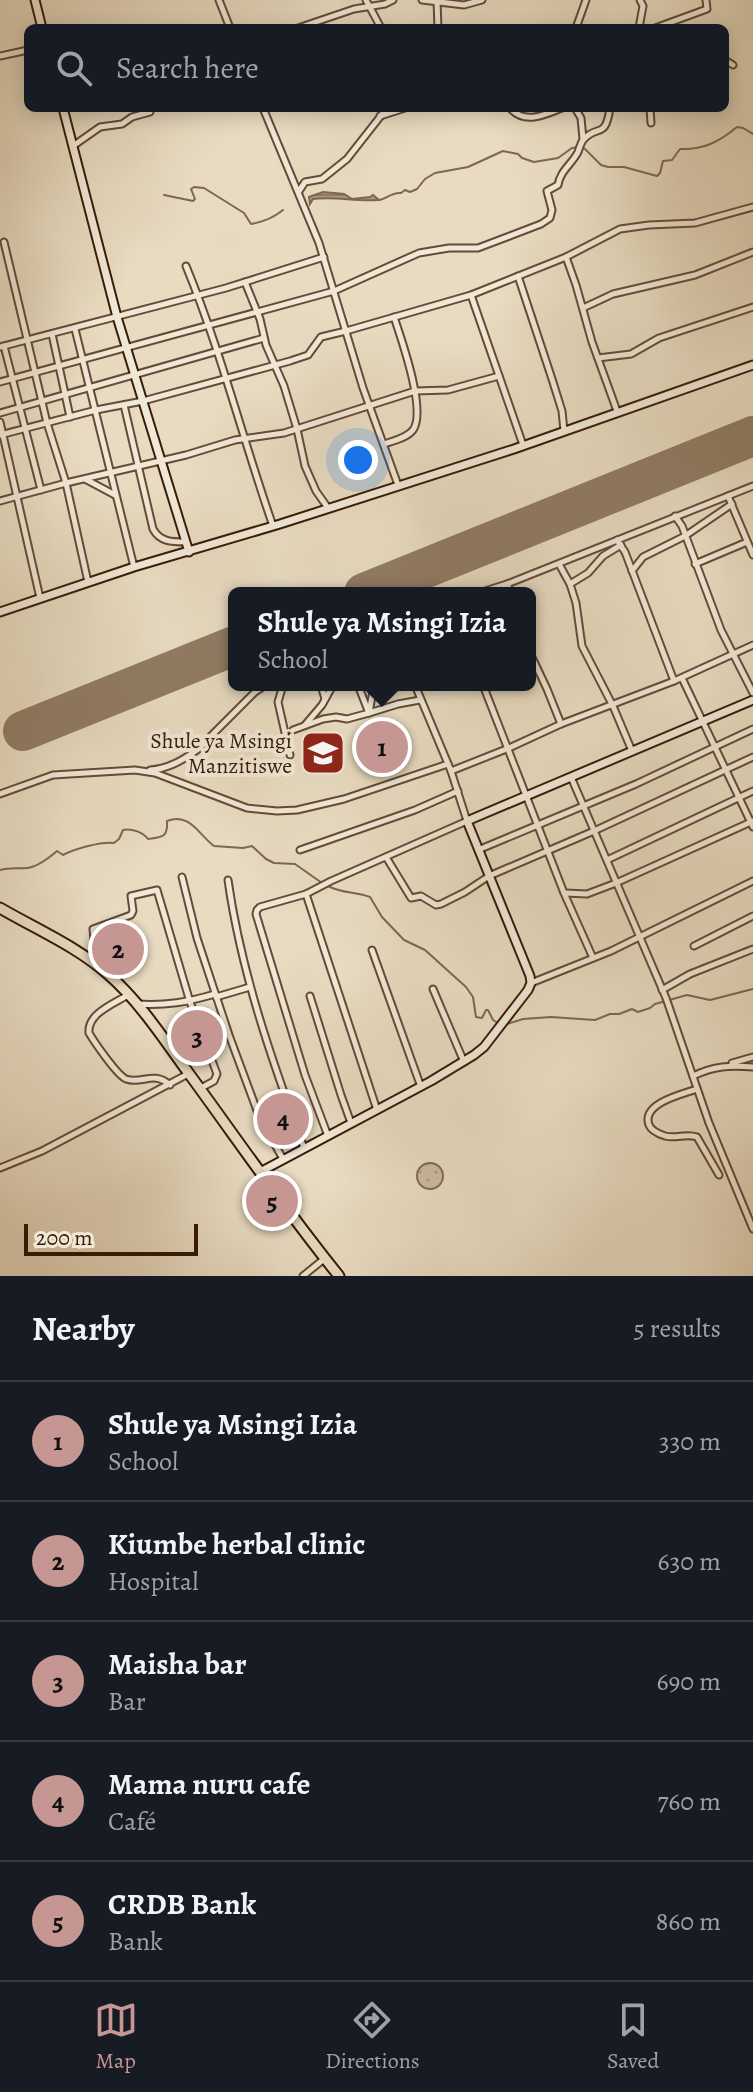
<!DOCTYPE html>
<meta charset="utf-8">
<style>
:root{--surface:#171b24;--page:#20242c;--text:#f1f3f6;--muted:#9ea1a6;--line:#363941;--accent:#c59692}
body{margin:0;font-family:Alegreya,serif;background:var(--page);color:var(--text)}
.scale{position:absolute;left:24px;bottom:20px;width:174px;box-sizing:border-box;padding-left:8px;border:4px solid #391b06;border-top:0;font-size:22px;line-height:28px;white-space:nowrap;color:#391b06;-webkit-text-stroke:6px #f0e8d7;paint-order:stroke}
.you{position:absolute;left:358px;top:460px;width:28px;height:28px;margin:-20px;border:6px solid #fff;border-radius:50%;background:#1a73e8;box-shadow:0 0 0 12px #1a73e833}
.badge{display:grid;place-items:center;width:52px;height:52px;border-radius:50%;background:var(--accent);color:#111;font-size:26px;font-weight:700}
.pin{position:absolute;translate:-50% -50%;border:4px solid #fff;box-shadow:0 2px 8px #0006}
.popup{position:absolute;left:228px;top:587px;width:308px;height:104px;box-sizing:border-box;display:grid;place-content:center;border-radius:12px;background:var(--surface);filter:drop-shadow(0 2px 6px #0005);font-size:26px;white-space:nowrap;color:var(--muted)}
.popup b{font-size:30px;color:var(--text)}
.popup::after{content:'';position:absolute;left:50%;top:100%;margin-left:-16px;border:16px solid transparent;border-top-color:var(--surface)}
.list{margin:0;padding:0;list-style:none}
h2{display:flex;justify-content:space-between;align-items:center;height:104px;margin:0;padding:0 32px;font-size:34px}
h2 small{font-size:26px;font-weight:400;color:var(--muted)}
.list li{display:grid;grid-template-columns:52px 1fr auto;gap:24px;align-items:center;box-sizing:border-box;height:120px;padding:0 32px;border-top:2px solid var(--line)}
.list b{display:block;font-size:30px;white-space:nowrap}
.list p{margin:0;font-size:26px;white-space:nowrap;color:var(--muted)}
.list em{font-size:26px;font-style:normal;color:var(--muted)}
.icon{flex:none;width:44px;height:44px;fill:none;stroke:currentColor;stroke-width:2;stroke-linecap:round;stroke-linejoin:round}
.map{position:relative;flex:none;width:753px;height:1276px;overflow:hidden}
.search{position:absolute;background:var(--surface);box-shadow:0 4px 20px #0003;left:24px;right:24px;top:24px;height:88px;display:flex;align-items:center;gap:20px;box-sizing:border-box;padding:0 28px;border-radius:12px;color:var(--muted);font-size:30px}
.sheet{height:704px;background:var(--surface)}
nav{display:flex;justify-content:space-around;align-items:center;box-sizing:border-box;height:112px;border-top:2px solid var(--line);background:var(--surface);font-size:22px;color:var(--muted)}
nav a{display:grid;justify-items:center;gap:4px}
nav .on{color:var(--accent)}
.map>svg:first-child{display:block}
.grass{fill:url(#grass-dots);stroke:#826a54;stroke-width:2}
.water{fill:url(#water-rules);stroke:#7e6750;stroke-width:2}
.lines{fill:none;stroke-linecap:round;stroke-linejoin:round}
.stream{stroke:#7e6750;stroke-width:2}
.runway{stroke:#907b64;stroke-width:40}
.street-casing{stroke:#654b35;stroke-width:9}
.secondary-casing{stroke:#391b06;stroke-width:11}
.highway-casing{stroke:#391b06;stroke-width:13}
.street{stroke:#f0e8d7;stroke-width:5}
.secondary{stroke:#f0e8d7;stroke-width:7}
.highway{stroke:#e8dbc1;stroke-width:9}
.labels{text-anchor:middle;stroke-width:8;stroke-linejoin:round;paint-order:stroke}
.poi-label{font-size:22px;fill:#391b06;stroke:#f0e8d7;text-anchor:end}
</style>
<div class="map">
<svg width="753" height="1276" viewBox="0 0 753 1276">
<defs>
<pattern id="grass-dots" width="8" height="8" patternUnits="userSpaceOnUse" patternTransform="scale(2)"><rect width="8" height="8" fill="#cabaa1"/><path d="M2 2h.1M6 6h.1" fill="none" stroke="#ae9f89" stroke-width="1.8" stroke-linecap="round"/></pattern>
<pattern id="water-rules" width="6" height="5" patternUnits="userSpaceOnUse" patternTransform="scale(2)"><rect width="6" height="5" fill="#ac9a81"/><path d="M0 2.5h6" fill="none" stroke="#8d7d68"/></pattern>
</defs>
<rect width="100%" height="100%" fill="#e8dbc1"/>
<filter id="stains"><feTurbulence type="fractalNoise" baseFrequency=".0025" numOctaves="4"/><feColorMatrix values="0 0 0 0 .2 0 0 0 0 .09 0 0 0 0 .02 0 0 0 .5 -.17"/></filter>
<radialGradient id="worn" r=".72"><stop offset=".6" stop-color="#630" stop-opacity="0"/><stop offset="1" stop-color="#630" stop-opacity=".3"/></radialGradient>
<!-- grass -->
<circle class="grass" cx="430" cy="1176" r="13"/>
<!-- water -->
<path class="water" d="M323 192 344 194 352 199 370 197 373 195 379 200C356 202 335 196 313 199L310 204 309 197Z"/>
<g class="lines">
<!-- stream -->
<g class="stream">
<path d="M164 195 193 201 195 199 191 189 194 187 204 188 244 213 251 224C264 222 273 218 283 210"/>
<path d="M379 200C387 199 391 192 401 193L405 190 410 192 417 189 425 179 435 173 468 167 503 151 518 154 522 158 534 162 558 158 572 148 580 147 585 149 601 165 608 167H624L657 176 660 173 663 161 672 160 680 149C703 150 719 142 737 127L743 128 753 134"/>
<path d="M0 870C10 867 18 869 27 868 37 867 50 857 57 851L63 855C74 849 102 841 114 843L119 839 123 830C131 828 143 832 148 839 163 837 168 837 167 821 190 812 199 835 214 846L243 848 252 846 266 859 274 863 295 864 322 883"/>
<path d="M328 886C341 893 356 892 370 897L382 917 404 940 425 950 466 987 473 997 476 1017 482 1018 486 1010H488L493 1020 498 1023"/>
<polyline points="504,1025 523,1019 551,1017 595,1020 610,1014 619,1014 632,1009 638,1012 650,1008 655,1004 687,995 710,1000 753,989"/>
</g>
<!-- runway -->
<g class="runway">
<polyline points="364,593 753,436"/>
<polyline points="23,731 234,646"/>
</g>
<!-- street casing -->
<g class="street-casing">
<g id="street">
<polyline points="219,0 230,28"/>
<polyline points="366,0 381,28"/>
<polyline points="422,0 464,5 482,0"/>
<polyline points="437,1 438,28"/>
<polyline points="298,28 354,9 385,4 393,0"/>
<polyline points="576,28 586,0"/>
<polyline points="639,28 643,6 640,0"/>
<polyline points="655,28 707,9 706,0"/>
<polyline points="0,56 28,50"/>
<polyline points="725,60 733,65"/>
<polyline points="263,108 319,243 363,388 398,485"/>
<path d="M510 108C525 125 544 115 562 108"/>
<polyline points="575,108 581,118 583,139"/>
<polyline points="650,108 651,123"/>
<polyline points="380,116 405,108"/>
<polyline points="73,146 100,127 122,124 132,117 150,112"/>
<polyline points="299,191 305,182 322,179 347,159 387,108"/>
<polyline points="566,257 576,285 592,342 617,411"/>
<path d="M186 266C221 351 243 440 273 526"/>
<polyline points="518,276 552,379 562,411 564,431"/>
<polyline points="245,282 260,319 266,345 284,386 297,429 305,466 316,491 328,508"/>
<polyline points="471,295 523,445"/>
<polyline points="583,308 613,294 695,275 753,252"/>
<polyline points="75,329 134,567"/>
<polyline points="52,334 70,417"/>
<polyline points="4,346 41,490"/>
<polyline points="0,347 226,288 324,257"/>
<polyline points="598,358 631,354 659,338 753,307"/>
<path d="M0 382 334 291 419 253 449 248H478L541 224 550 218 552 210 547 191 558 185C560 171 572 164 578 152 579 149 581 143 583 140 598 123 605 141 610 108"/>
<path d="M124 405 153 529C160 542 172 542 186 542"/>
<polyline points="0,413 264,338"/>
<polyline points="0,422 40,598"/>
<polyline points="0,435 96,410 143,401 290,361 308,355 321,337 346,331 471,295 566,257 620,229 649,225 695,223 753,207"/>
<path d="M384 444C393 441 407 438 413 430 427 411 401 338 394 317"/>
<polyline points="85,479 115,495"/>
<polyline points="728,496 753,555"/>
<polyline points="0,501 66,483 47,423 4,242"/>
<polyline points="675,516 682,526 721,630 753,693"/>
<polyline points="617,540 625,552 674,681"/>
<polyline points="559,564 570,584 576,603 582,646 613,706 632,751"/>
<polyline points="695,564 747,542"/>
<polyline points="632,571 643,557 685,536 732,504"/>
<polyline points="88,582 66,483 186,455 235,440 284,433 415,391 448,390 499,376"/>
<polyline points="507,584 511,593"/>
<polyline points="570,584 588,573 603,556 621,545"/>
<polyline points="479,593 507,584 753,486"/>
<polyline points="530,653 547,689 561,724"/>
<polyline points="682,678 753,827"/>
<polyline points="283,685 278,702 290,755"/>
<polyline points="321,685 325,699"/>
<polyline points="358,685 369,713 398,704 420,700"/>
<polyline points="483,685 564,893 593,958"/>
<polyline points="305,725 322,705 333,685"/>
<polyline points="293,730 323,719 336,717 347,719 369,713 374,685"/>
<path d="M150 770C168 769 183 760 197 750L255 692 266 685"/>
<polyline points="451,771 509,748 561,724 674,681 753,645"/>
<polyline points="571,777 666,998 709,1123 753,1229"/>
<polyline points="0,794 53,775 135,770 155,773 247,808 277,811 297,810 344,799 448,764"/>
<polyline points="300,850 415,810 458,791"/>
<polyline points="478,850 636,784 753,729"/>
<polyline points="386,857 411,898 421,896 436,905 441,904 465,892 489,876 594,831 753,757"/>
<polyline points="607,860 753,791"/>
<polyline points="182,877 197,938 229,1035 259,1116 283,1159"/>
<path d="M228 880C241 972 272 1061 304 1148"/>
<polyline points="565,893 587,894 616,883 753,821"/>
<polyline points="306,894 260,907 257,910 256,914 305,1075 328,1136"/>
<polyline points="694,946 753,916"/>
<polyline points="372,950 421,1087"/>
<polyline points="96,963 93,929 131,915 133,911 131,896 157,890 190,1002 217,1074 214,1081 201,1088"/>
<polyline points="531,983 611,951 753,881"/>
<polyline points="433,989 464,1062"/>
<polyline points="662,990 690,974 753,949"/>
<path d="M128 995C113 1004 87 1014 89 1033 95 1043 117 1075 126 1079 142 1085 153 1070 170 1085"/>
<polyline points="310,996 341,1095 351,1123"/>
<polyline points="216,997 250,987"/>
<path d="M137 1004C165 1006 188 1002 215 994"/>
<polyline points="732,1063 753,1057"/>
<path d="M693 1076C714 1066 730 1065 753 1067"/>
<path d="M697 1089C683 1094 641 1103 649 1125 651 1130 659 1134 665 1136 676 1139 686 1133 697 1137L719 1175"/>
<polyline points="377,1110 306,894 331,881 467,821 451,771 415,685"/>
<polyline points="0,1168 42,1151 188,1074"/>
<polyline points="303,1276 324,1259"/>
</g>
</g>
<!-- secondary casing -->
<g class="secondary-casing">
<g id="secondary">
<polyline points="35,0 42,28"/>
<polyline points="63,108 117,317 189,552"/>
<polyline points="0,612 134,567 280,524 514,449 753,365"/>
<polyline points="260,1172 431,1081 474,1055 484,1047 528,990 531,983 530,976 467,821 753,700"/>
</g>
</g>
<!-- highway casing -->
<g class="highway-casing">
<path id="highway" d="M0 908C36 929 78 947 109 975 141 1003 165 1041 190 1075 239 1142 286 1211 339 1276"/>
</g>
<!-- street -->
<use href="#street" class="street"/>
<!-- secondary -->
<use href="#secondary" class="secondary"/>
<!-- highway -->
<use href="#highway" class="highway"/>
</g>
<!-- icons -->
<defs>
<g id="school-square" transform="scale(2.3)"><rect x="-9" y="-9" width="18" height="18" rx="4" fill="#8f2418" stroke="#f0e8d7"/><path d="M0-5L7-2L0 1L-7-2ZM-4 1L0 2.5L4 1V4Q0 6-4 4Z" fill="#fff"/></g>
</defs>
<g fill-rule="evenodd">
<use href="#school-square" x="323" y="753"/>
</g>
<g class="labels">
<!-- poi labels -->
<g class="poi-label">
<text x="292" y="748">Shule ya Msingi<tspan x="292" dy="25">Manzitiswe</tspan></text>
</g>
</g>
<rect width="100%" height="100%" filter="url(#stains)"/>
<rect width="100%" height="100%" fill="url(#worn)"/>
</svg>
<div class="scale">200 m</div>
<div class="you"></div>
<div class="pin badge" style="left:382px;top:747px">1</div>
<div class="popup"><b>Shule ya Msingi Izia</b>School</div>
<div class="pin badge" style="left:118px;top:949px">2</div>
<div class="pin badge" style="left:197px;top:1036px">3</div>
<div class="pin badge" style="left:283px;top:1119px">4</div>
<div class="pin badge" style="left:272px;top:1201px">5</div>
<div class="search"><svg class="icon" aria-label="search" viewBox="0 0 24 24"><circle cx="10" cy="10" r="6"/><path d="M15 15l6 6"/></svg>Search here</div>
</div>
<section class="sheet">
<h2>Nearby<small>5 results</small></h2>
<ul class="list">
<li><span class="badge">1</span><div><b>Shule ya Msingi Izia</b><p>School</p></div><em>330 m</em></li>
<li><span class="badge">2</span><div><b>Kiumbe herbal clinic</b><p>Hospital</p></div><em>630 m</em></li>
<li><span class="badge">3</span><div><b>Maisha bar</b><p>Bar</p></div><em>690 m</em></li>
<li><span class="badge">4</span><div><b>Mama nuru cafe</b><p>Café</p></div><em>760 m</em></li>
<li><span class="badge">5</span><div><b>CRDB Bank</b><p>Bank</p></div><em>860 m</em></li>
</ul>
</section>
<nav>
<a class="on"><svg class="icon" aria-label="map" viewBox="0 0 24 24"><path d="M3 6l6-2 6 2 6-2v14l-6 2-6-2-6 2zM9 4v14M15 6v14"/></svg>Map</a>
<a><svg class="icon" aria-label="directions" viewBox="0 0 24 24"><path d="M12 3l9 9-9 9-9-9zM9 14v-3h6M13 9l2 2-2 2"/></svg>Directions</a>
<a><svg class="icon" aria-label="saved" viewBox="0 0 24 24"><path d="M7 4h10v16l-5-4-5 4z"/></svg>Saved</a>
</nav>
